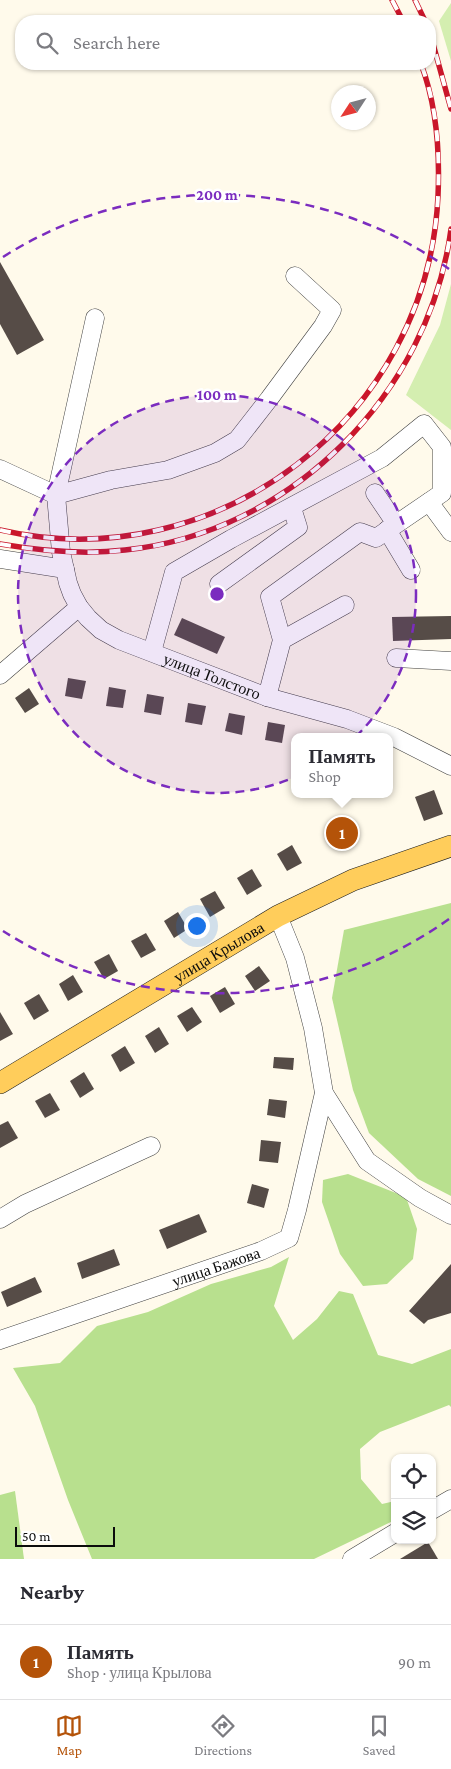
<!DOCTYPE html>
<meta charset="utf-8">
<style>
:root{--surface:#fff;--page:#f7f7f7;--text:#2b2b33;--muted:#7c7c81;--line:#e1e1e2;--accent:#b45309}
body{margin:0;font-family:"Crimson Pro",serif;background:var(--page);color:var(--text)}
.controls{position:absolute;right:15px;bottom:15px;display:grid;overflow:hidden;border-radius:10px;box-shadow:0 1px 4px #0004}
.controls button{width:45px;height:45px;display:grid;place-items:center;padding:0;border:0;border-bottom:1px solid var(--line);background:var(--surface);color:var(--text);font:25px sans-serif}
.compass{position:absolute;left:331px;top:85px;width:45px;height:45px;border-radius:50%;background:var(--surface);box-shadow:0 1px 4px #0004;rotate:234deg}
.scale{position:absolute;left:15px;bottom:12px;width:100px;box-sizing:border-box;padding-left:5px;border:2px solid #0c0c0c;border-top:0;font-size:14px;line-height:18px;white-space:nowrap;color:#0c0c0c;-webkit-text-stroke:4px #fff;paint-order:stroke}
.you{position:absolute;left:196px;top:925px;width:18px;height:18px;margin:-12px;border:4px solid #fff;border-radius:50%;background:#1a73e8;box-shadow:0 0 0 8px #1a73e833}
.badge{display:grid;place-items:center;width:32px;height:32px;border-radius:50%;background:var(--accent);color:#fff;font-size:16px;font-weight:700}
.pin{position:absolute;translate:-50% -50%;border:2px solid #fff;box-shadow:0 1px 5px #0006}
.popup{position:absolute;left:291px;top:733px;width:102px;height:65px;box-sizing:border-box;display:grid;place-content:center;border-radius:10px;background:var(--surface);filter:drop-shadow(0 1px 4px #0005);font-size:16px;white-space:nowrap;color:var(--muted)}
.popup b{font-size:19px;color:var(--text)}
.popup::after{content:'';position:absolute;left:50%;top:100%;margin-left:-10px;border:10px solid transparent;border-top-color:var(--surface)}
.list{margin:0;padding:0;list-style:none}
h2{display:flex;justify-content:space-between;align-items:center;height:65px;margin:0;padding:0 20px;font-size:21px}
h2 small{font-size:16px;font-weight:400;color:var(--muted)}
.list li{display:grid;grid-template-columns:32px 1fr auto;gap:15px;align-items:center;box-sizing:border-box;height:75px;padding:0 20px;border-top:1px solid var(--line)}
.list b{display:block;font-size:19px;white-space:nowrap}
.list p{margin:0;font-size:16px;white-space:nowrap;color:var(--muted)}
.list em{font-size:16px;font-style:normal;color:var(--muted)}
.icon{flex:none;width:28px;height:28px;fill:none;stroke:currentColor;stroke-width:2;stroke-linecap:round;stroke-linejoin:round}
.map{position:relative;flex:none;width:451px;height:1559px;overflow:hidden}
.search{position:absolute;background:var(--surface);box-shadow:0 1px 4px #0004;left:15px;right:15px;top:15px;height:55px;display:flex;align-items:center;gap:12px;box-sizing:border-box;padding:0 18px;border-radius:20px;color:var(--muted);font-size:19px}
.sheet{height:140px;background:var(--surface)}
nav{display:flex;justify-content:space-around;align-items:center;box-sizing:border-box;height:70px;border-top:1px solid var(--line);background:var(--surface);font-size:14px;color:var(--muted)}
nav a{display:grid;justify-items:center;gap:2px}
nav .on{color:var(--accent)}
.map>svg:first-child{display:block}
.green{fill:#d4eeb0}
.forest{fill:#b8e08e}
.building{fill:#564c47}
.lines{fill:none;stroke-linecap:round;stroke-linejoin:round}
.minor-casing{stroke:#3f3f3f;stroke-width:19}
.major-casing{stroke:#1d1d1d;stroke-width:22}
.minor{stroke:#fff;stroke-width:18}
.major{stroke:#ffcd5b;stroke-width:21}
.rail-casing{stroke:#ca162a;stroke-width:5.5}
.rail{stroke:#fff;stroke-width:4;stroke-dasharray:11;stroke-linecap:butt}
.ring{fill:none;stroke:#7b2cbf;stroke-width:2.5;stroke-dasharray:9 6}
.labels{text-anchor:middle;stroke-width:5;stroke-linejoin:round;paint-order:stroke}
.street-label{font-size:16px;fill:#0c0c0c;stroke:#fff}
.centre{fill:#7b2cbf;stroke:#fff;stroke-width:2.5}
.ring-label{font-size:15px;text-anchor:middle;font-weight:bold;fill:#7b2cbf;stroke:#fff;stroke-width:5;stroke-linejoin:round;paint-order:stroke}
</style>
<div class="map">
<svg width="451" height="1559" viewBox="0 0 451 1559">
<rect width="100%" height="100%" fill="#fffaeb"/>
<!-- green -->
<g class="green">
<polygon points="451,3 451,61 439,21"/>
<polygon points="451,284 451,430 406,395 440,325"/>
</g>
<!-- forest -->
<g class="forest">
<polygon points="451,903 451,1196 418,1179 369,1133 353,1090 332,998 344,930"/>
<polygon points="348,1174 406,1197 417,1229 413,1259 387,1284 363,1286 340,1254 322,1202 323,1180"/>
<polygon points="289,1257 274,1306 293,1340 317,1319 339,1291 353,1294 378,1355 412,1364 451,1349 451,1407 449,1405 380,1432 360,1449 361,1479 382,1504 395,1501 395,1520 314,1559 92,1559 68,1500 35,1406 13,1368 60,1363 97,1326 148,1312 211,1284 271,1267"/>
<polygon points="15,1491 24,1559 0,1559 0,1495"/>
</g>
<!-- building -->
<g class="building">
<polygon points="0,262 44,340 17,355 0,324"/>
<polygon points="451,616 451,639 393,641 392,617"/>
<polygon points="182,618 225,637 217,654 174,635"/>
<polygon points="68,678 86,681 82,699 65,696"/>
<polygon points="109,687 126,690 123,708 106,706"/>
<polygon points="29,688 39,704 25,713 15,698"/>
<polygon points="147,694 164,697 161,715 144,712"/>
<polygon points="188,703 206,706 202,725 185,722"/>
<polygon points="229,713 245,716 242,735 225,731"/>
<polygon points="268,722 285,725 282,743 265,740"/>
<polygon points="434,790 443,814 424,821 415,797"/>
<polygon points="350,820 356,838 335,845 329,827"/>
<polygon points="292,845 302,863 287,871 277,854"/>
<polygon points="252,869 262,886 247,895 237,878"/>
<polygon points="215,891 225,908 210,917 200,899"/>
<polygon points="178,912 188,929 174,938 164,921"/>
<polygon points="146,933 156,950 141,958 131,941"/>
<polygon points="109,954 118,971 104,979 94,962"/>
<polygon points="259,966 270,981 255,991 245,976"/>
<polygon points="73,975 83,992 68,1001 59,984"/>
<polygon points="225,987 235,1004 220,1013 210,996"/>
<polygon points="39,994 49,1011 34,1020 24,1003"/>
<polygon points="192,1007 202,1022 187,1032 177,1016"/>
<polygon points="0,1012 13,1034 0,1041"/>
<polygon points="159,1027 169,1044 155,1053 145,1036"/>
<polygon points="125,1046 135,1063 120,1072 111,1055"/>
<polygon points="274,1057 294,1058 293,1070 273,1068"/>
<polygon points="84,1072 94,1089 80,1098 70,1081"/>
<polygon points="50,1093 60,1110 45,1118 35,1101"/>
<polygon points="269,1099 287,1101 285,1118 267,1115"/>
<polygon points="8,1121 18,1138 0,1148 0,1125"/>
<polygon points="261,1140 281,1142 278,1163 259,1161"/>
<polygon points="252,1184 269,1189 264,1208 247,1203"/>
<polygon points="199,1214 207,1232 167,1249 159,1230"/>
<polygon points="114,1249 120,1265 82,1279 77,1263"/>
<polygon points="451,1264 451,1313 428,1320 424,1324 409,1311"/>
<polygon points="35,1277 42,1292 7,1307 1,1292"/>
<polygon points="428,1542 438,1559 400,1559"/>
</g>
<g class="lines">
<!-- minor casing -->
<g class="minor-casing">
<g id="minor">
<path id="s1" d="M95 318 56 495 61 552 68 583 72 594 79 607 88 618 101 630 119 640 267 697 347 719 394 737 451 766"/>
<polyline points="0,469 56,495 111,480 168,470 215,453 237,440 269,399 323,326 332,310 295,276"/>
<polyline points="375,493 396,524"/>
<polyline points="429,502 451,532"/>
<polyline points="387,530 411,570"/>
<polyline points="0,559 65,569"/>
<polyline points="219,584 298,527 292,508"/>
<polyline points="282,640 345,605"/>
<polyline points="152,652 174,572 231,539 382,458 424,424 442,447 442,493 376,538 360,532 270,597 282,640 267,697"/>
<polyline points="396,658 451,661"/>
<polyline points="0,675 79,607"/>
<polyline points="278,916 295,958 313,1028 324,1093 367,1161 420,1198 451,1215"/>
<polyline points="0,1219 25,1204 151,1146"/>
<path id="s2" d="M0 1340 261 1251 289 1238 297 1210 324 1093"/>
<polyline points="432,1510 451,1499"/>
<polyline points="352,1559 395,1533"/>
</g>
</g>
<!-- major casing -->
<g class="major-casing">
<g id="major">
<path id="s3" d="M0 1083 278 916 353 880 451 846"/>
</g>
</g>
<!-- minor -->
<use href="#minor" class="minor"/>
<!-- major -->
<use href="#major" class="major"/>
<!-- rail casing -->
<g class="rail-casing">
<g id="rail">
<polyline points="392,0 403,21"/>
<polyline points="415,0 425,21"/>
<polyline points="430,33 451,109"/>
<path d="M0 530C217 580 428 417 438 196 440 151 437 106 421 64"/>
<path d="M0 544C41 551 83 555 125 550 291 533 429 394 451 229"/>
</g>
</g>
<!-- rail -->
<use href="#rail" class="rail"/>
</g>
<!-- distance rings -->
<circle cx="217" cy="594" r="199" fill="#7b2cbf" fill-opacity=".12"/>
<g class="ring">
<circle cx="217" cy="594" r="199"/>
<path d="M449 919A399 399 0 0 1 3 931M3 257A399 399 0 0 1 449 269"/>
</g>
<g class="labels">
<!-- street labels -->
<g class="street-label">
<text dy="6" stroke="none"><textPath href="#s1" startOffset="449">улица Толстого</textPath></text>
<text dy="6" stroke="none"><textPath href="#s3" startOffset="255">улица Крылова</textPath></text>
<text dy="6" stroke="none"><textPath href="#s2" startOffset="228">улица Бажова</textPath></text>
</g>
</g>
<circle cx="217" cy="594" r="8" class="centre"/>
<g class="ring-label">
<text x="217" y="200">200 m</text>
<text x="217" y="400">100 m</text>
</g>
</svg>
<div class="controls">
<button><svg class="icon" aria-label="locate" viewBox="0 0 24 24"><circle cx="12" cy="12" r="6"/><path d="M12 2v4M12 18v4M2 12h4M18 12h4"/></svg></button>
<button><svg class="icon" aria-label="layers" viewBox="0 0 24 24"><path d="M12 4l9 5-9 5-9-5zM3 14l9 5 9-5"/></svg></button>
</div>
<svg class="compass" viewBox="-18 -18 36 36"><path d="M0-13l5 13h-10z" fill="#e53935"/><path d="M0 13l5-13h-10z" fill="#7c7c81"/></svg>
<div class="scale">50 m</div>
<div class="you"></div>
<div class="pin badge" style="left:342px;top:833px">1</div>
<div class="popup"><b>Память</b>Shop</div>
<div class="search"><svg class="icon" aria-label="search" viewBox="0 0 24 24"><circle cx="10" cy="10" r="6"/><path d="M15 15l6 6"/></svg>Search here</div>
</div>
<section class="sheet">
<h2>Nearby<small></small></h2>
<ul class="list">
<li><span class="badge">1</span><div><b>Память</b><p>Shop · улица Крылова</p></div><em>90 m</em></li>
</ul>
</section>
<nav>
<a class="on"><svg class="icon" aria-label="map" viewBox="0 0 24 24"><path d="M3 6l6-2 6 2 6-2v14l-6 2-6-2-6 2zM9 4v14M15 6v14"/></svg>Map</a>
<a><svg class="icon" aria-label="directions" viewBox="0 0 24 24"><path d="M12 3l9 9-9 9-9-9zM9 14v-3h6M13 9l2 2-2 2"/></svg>Directions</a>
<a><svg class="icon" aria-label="saved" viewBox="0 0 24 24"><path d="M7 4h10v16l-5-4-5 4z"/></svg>Saved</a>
</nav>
